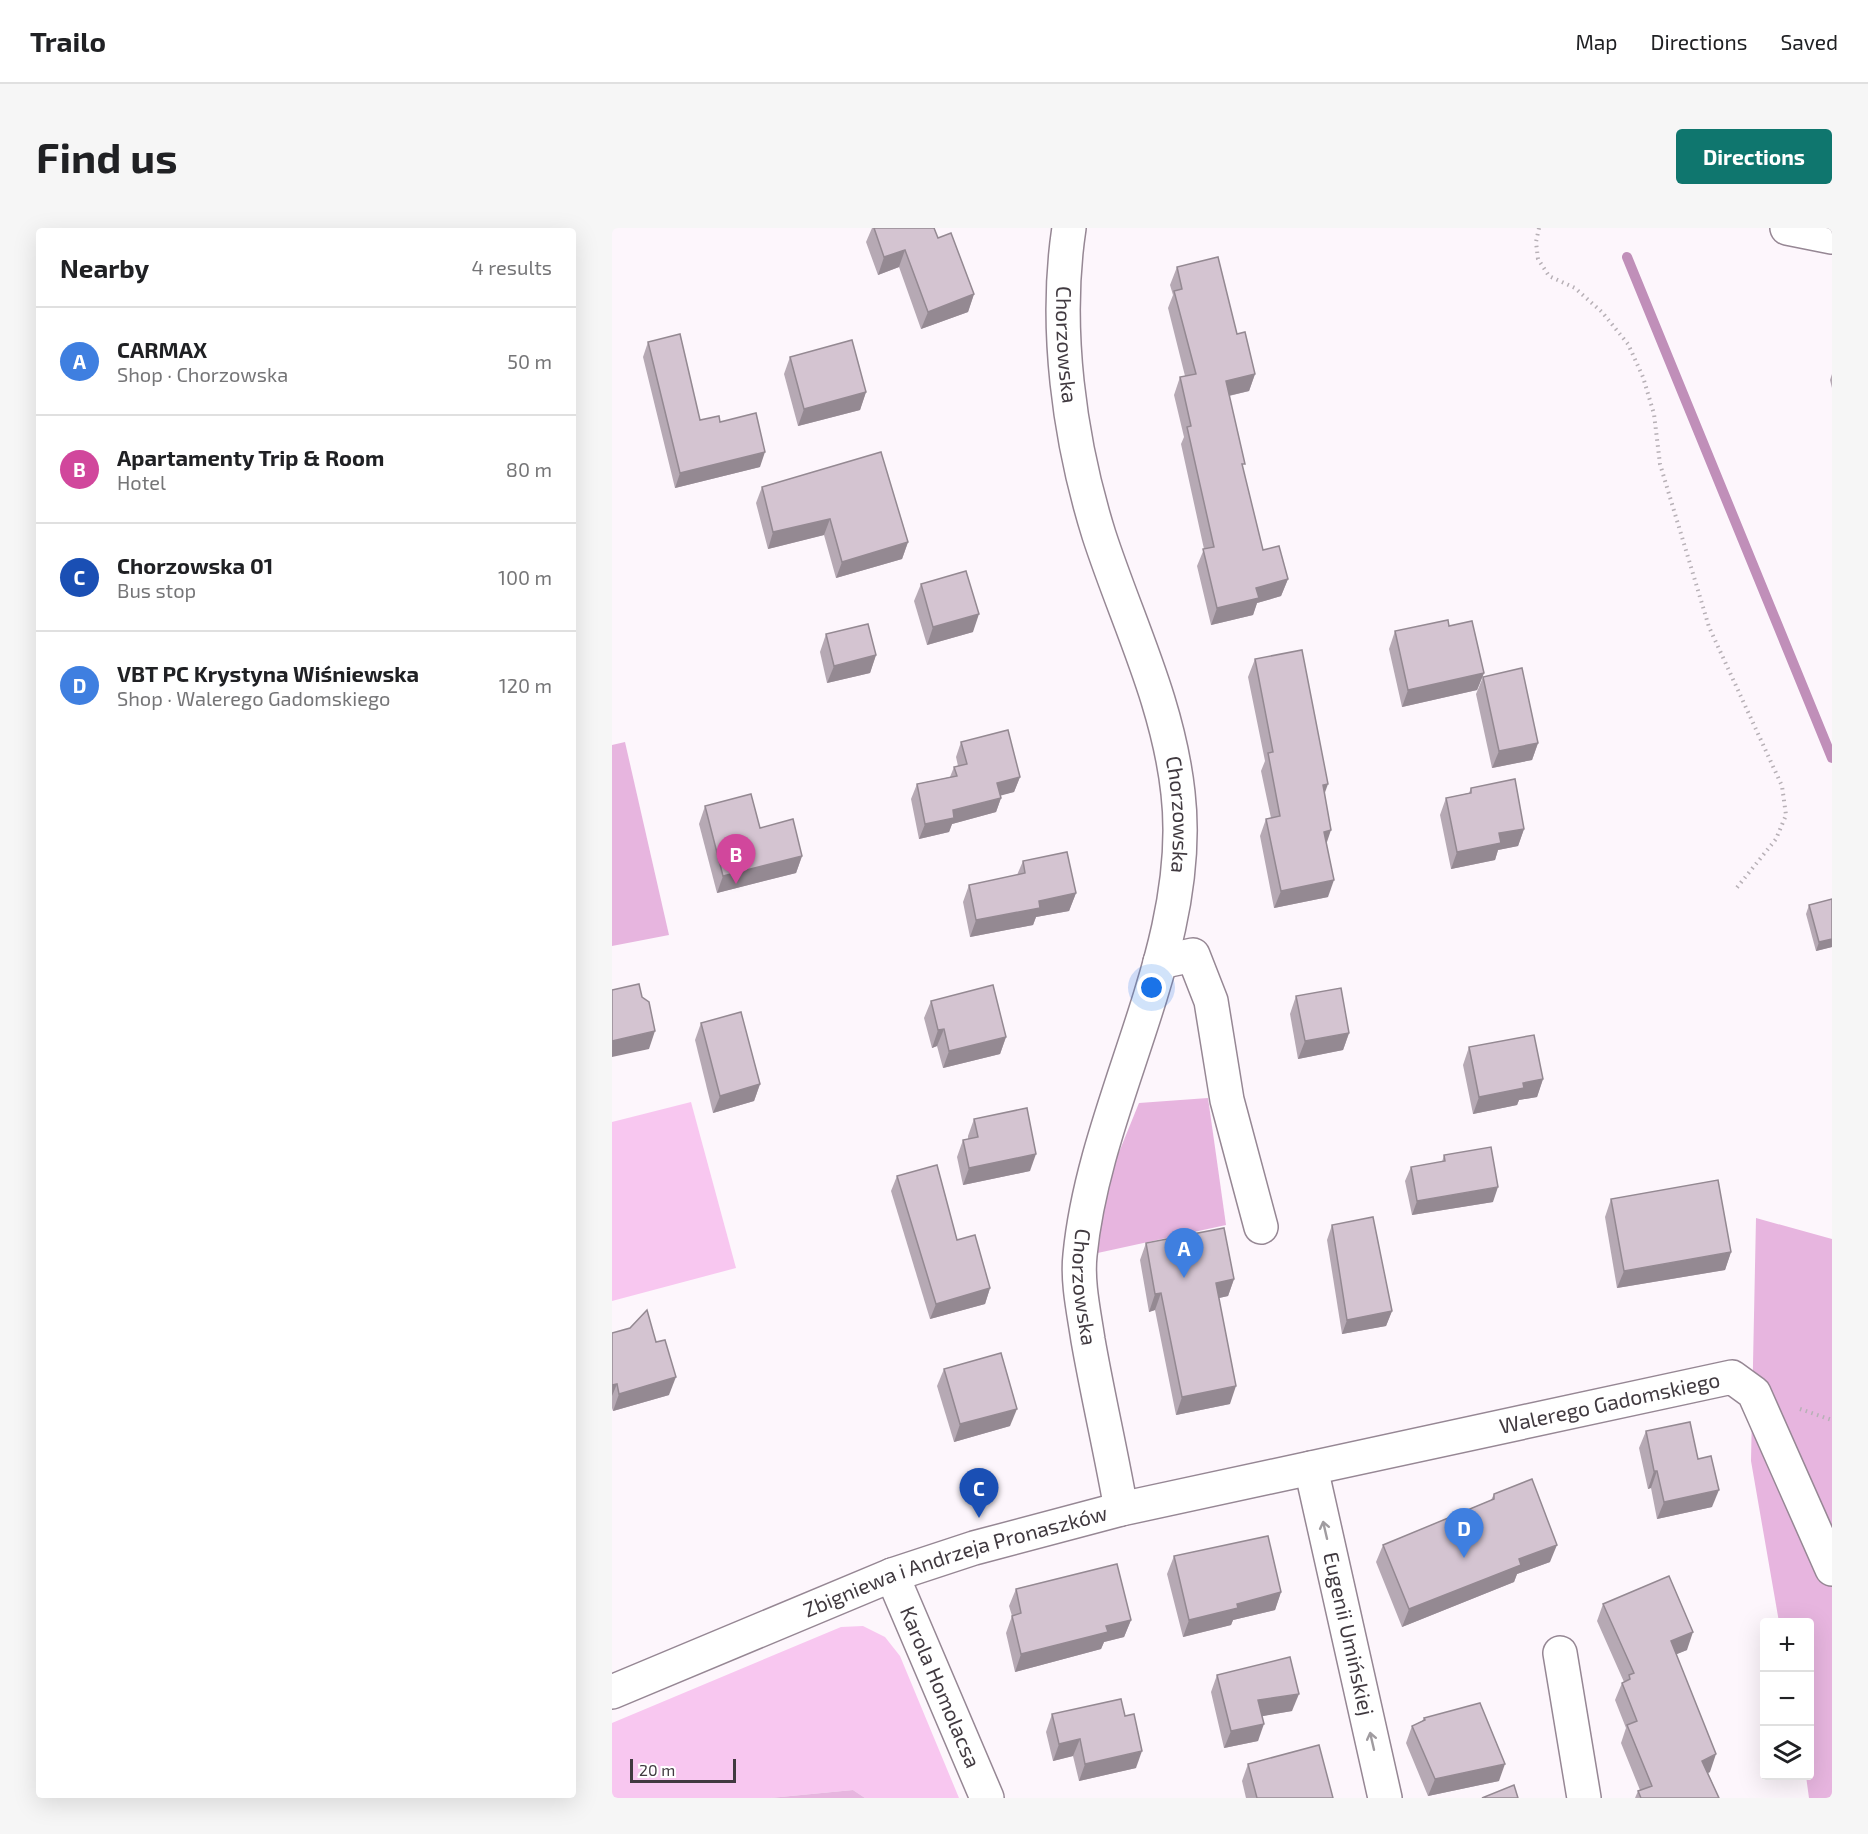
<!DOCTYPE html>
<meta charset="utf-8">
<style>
:root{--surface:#fff;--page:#f6f6f6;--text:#202124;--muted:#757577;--line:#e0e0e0;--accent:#0f766e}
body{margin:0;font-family:"Exo 2",sans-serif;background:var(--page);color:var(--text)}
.controls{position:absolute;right:18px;bottom:18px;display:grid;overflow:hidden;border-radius:6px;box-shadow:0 6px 24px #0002}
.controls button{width:54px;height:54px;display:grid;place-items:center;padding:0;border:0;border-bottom:2px solid var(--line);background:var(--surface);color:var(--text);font:30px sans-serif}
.scale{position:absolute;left:18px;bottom:15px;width:106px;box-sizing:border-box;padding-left:6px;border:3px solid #413a40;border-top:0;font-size:16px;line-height:21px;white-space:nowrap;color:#413a40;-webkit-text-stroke:4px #fff;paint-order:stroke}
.you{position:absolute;left:540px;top:760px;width:21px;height:21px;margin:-15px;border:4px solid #fff;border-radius:50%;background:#1a73e8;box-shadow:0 0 0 9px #1a73e833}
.badge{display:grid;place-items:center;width:39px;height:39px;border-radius:50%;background:var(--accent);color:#fff;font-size:20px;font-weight:700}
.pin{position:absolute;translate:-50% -50px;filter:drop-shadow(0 2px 3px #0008)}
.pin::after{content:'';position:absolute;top:32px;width:21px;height:18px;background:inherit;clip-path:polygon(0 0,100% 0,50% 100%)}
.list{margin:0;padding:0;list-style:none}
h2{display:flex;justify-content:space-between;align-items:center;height:78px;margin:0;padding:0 24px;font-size:26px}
h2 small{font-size:20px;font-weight:400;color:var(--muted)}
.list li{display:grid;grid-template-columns:39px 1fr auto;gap:18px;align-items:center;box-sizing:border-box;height:108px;padding:0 24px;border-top:2px solid var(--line)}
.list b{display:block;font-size:22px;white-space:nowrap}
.list p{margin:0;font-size:20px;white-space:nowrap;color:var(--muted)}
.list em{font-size:20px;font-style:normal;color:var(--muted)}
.icon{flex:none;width:33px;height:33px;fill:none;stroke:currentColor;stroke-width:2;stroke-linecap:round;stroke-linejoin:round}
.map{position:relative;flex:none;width:1220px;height:1570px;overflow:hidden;border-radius:6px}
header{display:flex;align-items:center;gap:36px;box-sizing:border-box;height:84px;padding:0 30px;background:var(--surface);border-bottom:2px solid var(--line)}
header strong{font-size:28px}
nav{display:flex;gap:33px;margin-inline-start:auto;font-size:21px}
.intro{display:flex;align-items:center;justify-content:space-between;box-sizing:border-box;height:144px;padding:0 36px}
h1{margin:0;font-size:42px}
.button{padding:15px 27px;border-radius:6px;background:var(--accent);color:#fff;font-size:21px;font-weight:700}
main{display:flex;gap:36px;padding:0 36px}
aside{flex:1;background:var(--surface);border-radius:6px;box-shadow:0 6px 24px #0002}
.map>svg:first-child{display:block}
.green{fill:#f8c7f0}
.forest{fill:#e7b5df}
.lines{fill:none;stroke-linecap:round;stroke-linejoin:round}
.stream{stroke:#c08fb9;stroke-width:10}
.minor-casing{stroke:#968794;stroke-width:36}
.path{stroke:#b7b0b6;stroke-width:4;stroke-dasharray:1.5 4.5;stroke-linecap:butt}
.minor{stroke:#fff;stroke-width:33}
.wall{fill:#b6a9b4}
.shaded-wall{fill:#948992}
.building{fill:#d4c4d1;stroke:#948992;stroke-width:1.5}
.oneway{stroke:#a09ca0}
.labels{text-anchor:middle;stroke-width:5;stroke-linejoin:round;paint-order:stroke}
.street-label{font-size:21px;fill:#413a40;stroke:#fff}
</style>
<header>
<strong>Trailo</strong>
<nav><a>Map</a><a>Directions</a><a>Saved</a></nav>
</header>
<div class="intro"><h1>Find us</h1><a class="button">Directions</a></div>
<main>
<aside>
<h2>Nearby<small>4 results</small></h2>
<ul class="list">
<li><span class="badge" style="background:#3f7fe0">A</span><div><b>CARMAX</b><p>Shop · Chorzowska</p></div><em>50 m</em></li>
<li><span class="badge" style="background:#d1479c">B</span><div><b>Apartamenty Trip &amp; Room</b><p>Hotel</p></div><em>80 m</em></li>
<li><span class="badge" style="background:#1a4fb4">C</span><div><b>Chorzowska 01</b><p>Bus stop</p></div><em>100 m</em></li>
<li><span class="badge" style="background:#3f7fe0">D</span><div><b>VBT PC Krystyna Wiśniewska</b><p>Shop · Walerego Gadomskiego</p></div><em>120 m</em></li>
</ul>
</aside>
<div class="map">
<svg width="1220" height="1570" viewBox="0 0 1220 1570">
<rect width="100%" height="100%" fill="#fdf6fc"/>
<!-- green -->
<g class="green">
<polygon points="79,874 124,1040 0,1073 0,894"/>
<polygon points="251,1398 273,1409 288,1428 347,1570 253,1570 241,1562 158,1570 0,1570 0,1495 229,1399"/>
</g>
<!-- forest -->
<g class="forest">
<polygon points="13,514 57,707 0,718 0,517"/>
<polygon points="596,870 614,997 481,1026 490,966 527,875"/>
<polygon points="1144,990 1220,1011 1220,1570 1197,1570 1194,1548 1198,1548 1198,1394 1167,1394 1139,1233"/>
<polygon points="241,1562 253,1570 158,1570"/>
</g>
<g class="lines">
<!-- stream -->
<polyline class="stream" points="1015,29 1220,530"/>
<!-- minor casing -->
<g class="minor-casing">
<g id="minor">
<path id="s1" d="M457 0C442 99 457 211 487 307 515 393 556 473 566 565 584 721 483 872 468 1027 465 1054 472 1085 476 1112 486 1169 499 1224 509 1281"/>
<polyline points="1175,0 1220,9"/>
<polyline points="548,734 581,727 599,773 615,872 649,999"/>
<path id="s2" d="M699 1240 773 1570"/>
<path id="s3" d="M280 1347 375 1570"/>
<polyline points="948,1425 972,1570"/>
<path id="s4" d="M0 1464 280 1347 362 1320 509 1281 1120 1149 1142 1165 1220 1341"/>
</g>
</g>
<!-- path -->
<g class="path">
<polyline points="927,0 924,14 926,31 937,48 963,60 990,84 1016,116 1031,149 1042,186 1048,236 1097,399 1170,558 1174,587 1164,611 1123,662"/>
<polyline points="1188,1181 1220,1192"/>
</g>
<!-- minor -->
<use href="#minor" class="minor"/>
</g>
<!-- wall -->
<g class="wall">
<polygon points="260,0 322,0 326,10 362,66 356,84 309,101 287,39 266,47 254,14"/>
<polygon points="565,39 625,106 643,146 637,163 617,168 631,241 651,322 676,351 669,368 645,375 641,387 599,397 585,338 592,321 569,216 572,209 562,167 568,149 573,148 556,80 561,67 558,57"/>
<polygon points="36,114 88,192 108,194 148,239 63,260 31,129"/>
<polygon points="178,129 254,164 248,182 186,198 172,146"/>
<polygon points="1220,146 1220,160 1218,152"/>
<polygon points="150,259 296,314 290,331 224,350 212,307 156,321 144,275"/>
<polygon points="309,356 361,404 315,417 302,373"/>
<polygon points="837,398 872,445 865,462 790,479 777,421 783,403"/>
<polygon points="214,406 264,427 258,445 215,455 208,424"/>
<polygon points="643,431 712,567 716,669 662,680 648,608 654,591 659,590 649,543 653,533 636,449"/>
<polygon points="871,449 926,515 920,532 880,540 864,466"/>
<polygon points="349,514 408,549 402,564 388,567 389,570 384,584 340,596 337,604 307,611 299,571 305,556 338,549 342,539 346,538 344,529"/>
<polygon points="859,560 912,601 906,618 886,622 883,632 839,641 828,587 834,570 857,565"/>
<polygon points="93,578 148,600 190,628 184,645 105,665 87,596"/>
<polygon points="411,633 464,665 457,683 424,689 421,697 358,709 351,674 357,657 405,647"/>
<polygon points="1220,671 1220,719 1204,723 1194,686 1197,677"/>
<polygon points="684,768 737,805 731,822 686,831 678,786"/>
<polygon points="319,773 394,809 388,826 331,840 325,818 320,820 312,790"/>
<polygon points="89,795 148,856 142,873 101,885 83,812"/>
<polygon points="857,819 931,851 925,869 907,872 905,877 861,886 851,837"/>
<polygon points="362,891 418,943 351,957 345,929 351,912 356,911 356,908"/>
<polygon points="832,927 881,974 800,987 793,953 799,939 830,934"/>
<polygon points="285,948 345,1012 378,1060 373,1076 318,1091 279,963"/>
<polygon points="999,971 1119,1024 1113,1042 1005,1060 993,989"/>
<polygon points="720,997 780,1083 774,1098 730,1106 715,1012"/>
<polygon points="534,1015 622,1051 616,1068 607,1070 618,1176 564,1187 543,1082 537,1084 528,1032"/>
<polygon points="0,1105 44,1114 57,1167 1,1183 0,1180"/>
<polygon points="332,1141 398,1198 342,1214 325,1158"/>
<polygon points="1034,1203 1086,1231 1100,1279 1045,1291 1039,1260 1036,1261 1027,1220"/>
<polygon points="882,1266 938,1334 905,1346 902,1354 790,1399 764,1334 771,1317 879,1272"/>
<polygon points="562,1328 669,1364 663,1382 621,1392 619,1397 571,1409 555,1346"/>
<polygon points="404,1361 519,1392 512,1409 492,1414 489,1421 403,1444 394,1405 400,1388 397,1378"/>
<polygon points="991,1376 1075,1422 1064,1426 1098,1544 1096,1545 1107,1570 1023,1570 1026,1563 1028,1562 1009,1515 1014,1500 1003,1472 1010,1455 1012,1454 985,1393"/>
<polygon points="605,1447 680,1483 650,1488 646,1513 612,1520 599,1464"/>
<polygon points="440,1486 524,1540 467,1553 461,1528 441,1533 434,1504"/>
<polygon points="812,1490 887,1553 816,1568 794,1515 800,1498 810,1493"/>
<polygon points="636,1536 721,1570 634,1570 630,1553"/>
</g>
<!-- shaded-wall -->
<g class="shaded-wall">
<polygon points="293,22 287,39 266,47 272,29"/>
<polygon points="362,66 356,84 309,101 316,84"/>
<polygon points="643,146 637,163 607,170 614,153"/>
<polygon points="254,164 248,182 186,198 192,181"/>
<polygon points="153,224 148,239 63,260 68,245"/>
<polygon points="218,291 212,307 156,321 161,304"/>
<polygon points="296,314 290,331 224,350 230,334"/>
<polygon points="676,351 669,368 645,375 641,387 599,397 605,380 644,360"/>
<polygon points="367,386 361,404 315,417 321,399"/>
<polygon points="264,427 258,445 215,455 222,438"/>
<polygon points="872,445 865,462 790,479 796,462"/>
<polygon points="926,515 920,532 880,540 887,523"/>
<polygon points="408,549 402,564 380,570 385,555"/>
<polygon points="716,556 710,573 711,557"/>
<polygon points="389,570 384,584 340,596 337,604 307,611 313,596 341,582"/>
<polygon points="912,601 906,618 886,622 883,632 839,641 845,624 887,605"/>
<polygon points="719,602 713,620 712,604"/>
<polygon points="190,628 184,645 105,665 111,648"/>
<polygon points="722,652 716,669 662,680 669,663"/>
<polygon points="464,665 457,683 424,689 421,697 358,709 364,692 427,673"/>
<polygon points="1220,711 1220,719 1204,723 1207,714"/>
<polygon points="332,801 325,818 320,820 326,802"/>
<polygon points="43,803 37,821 0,829 0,813"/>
<polygon points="737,805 731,822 686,831 693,813"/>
<polygon points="394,809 388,826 331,840 337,823"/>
<polygon points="931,851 925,869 907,872 905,877 861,886 867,869 911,855"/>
<polygon points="148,856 142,873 101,885 108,868"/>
<polygon points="424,926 418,943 351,957 357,940"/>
<polygon points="886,959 881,974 800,987 805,973"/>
<polygon points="1119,1024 1113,1042 1005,1060 1012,1043"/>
<polygon points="622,1051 616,1068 598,1072 604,1055"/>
<polygon points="378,1060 373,1076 318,1091 324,1076"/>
<polygon points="549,1065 543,1082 537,1084 543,1066"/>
<polygon points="780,1083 774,1098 730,1106 735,1092"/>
<polygon points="64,1149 57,1167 1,1183 7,1166"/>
<polygon points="5,1156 0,1168 0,1157"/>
<polygon points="624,1158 618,1176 564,1187 570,1169"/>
<polygon points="405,1181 398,1198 342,1214 348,1196"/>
<polygon points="1042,1243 1045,1243 1039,1260 1036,1261"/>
<polygon points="1107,1262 1100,1279 1045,1291 1052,1274"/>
<polygon points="945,1317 938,1334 905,1346 902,1354 790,1399 797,1381 907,1331"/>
<polygon points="669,1364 663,1382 621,1392 619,1397 571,1409 577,1392 625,1376"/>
<polygon points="519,1392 512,1409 492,1414 489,1421 403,1444 409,1426 494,1398"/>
<polygon points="1081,1404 1075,1422 1053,1431 1059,1413"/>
<polygon points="687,1466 680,1483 640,1490 646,1472"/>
<polygon points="652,1496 646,1513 612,1520 619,1503"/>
<polygon points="468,1511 461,1528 441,1533 447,1516"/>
<polygon points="530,1523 524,1540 467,1553 473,1536"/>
<polygon points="1104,1526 1098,1544 1084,1550 1090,1533"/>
<polygon points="893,1536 887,1553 816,1568 823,1551"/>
</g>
<!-- building -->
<g class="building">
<polygon points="262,0 322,0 326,10 339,5 362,66 316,84 293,22 272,29"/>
<polygon points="606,29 625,106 633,104 643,146 614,153 633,236 630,236 651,322 667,318 676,351 644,360 647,370 605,380 591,321 602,319 575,199 579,198 568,149 584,146 562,63 570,61 565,39"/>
<polygon points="68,106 88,192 107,188 108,194 144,185 153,224 68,245 36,114"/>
<polygon points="240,112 254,164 192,181 178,129"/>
<polygon points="269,224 296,314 230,334 218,291 161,304 150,259"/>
<polygon points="354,343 367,386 321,399 309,356"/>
<polygon points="836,392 837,398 860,393 872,445 796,462 783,403"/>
<polygon points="256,396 264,427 222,438 214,406"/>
<polygon points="690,422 716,556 711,557 719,602 712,604 722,652 669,663 654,591 668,588 656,525 661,524 643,431"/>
<polygon points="910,440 926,515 887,523 871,449"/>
<polygon points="396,502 408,549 385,555 389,570 341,582 342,590 313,596 305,556 345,548 342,539 355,536 349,514"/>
<polygon points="903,551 912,601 887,605 889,615 845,624 834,570 859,565 859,560"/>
<polygon points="139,566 148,600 181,591 190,628 111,648 93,578"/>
<polygon points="455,624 464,665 427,673 428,680 364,692 357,657 413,645 411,633"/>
<polygon points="1220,671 1220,711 1207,714 1197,677"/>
<polygon points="27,756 30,769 37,774 43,803 0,813 0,762"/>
<polygon points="381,757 394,809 337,823 332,801 326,802 319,773"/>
<polygon points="729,760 737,805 693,813 684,768"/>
<polygon points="129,784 148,856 108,868 89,795"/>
<polygon points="922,807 931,851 911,855 912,860 867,869 857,819"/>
<polygon points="415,880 424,926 357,940 351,912 366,909 362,891"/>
<polygon points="879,919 886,959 805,973 799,939 833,933 832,927"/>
<polygon points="325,937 345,1012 363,1007 378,1060 324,1076 285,948"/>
<polygon points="1106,952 1119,1024 1012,1043 999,971"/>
<polygon points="761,989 780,1083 735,1092 720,997"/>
<polygon points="612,1000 622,1051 604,1055 624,1158 570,1169 549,1065 543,1066 534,1015"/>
<polygon points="35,1082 44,1114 53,1112 64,1149 7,1166 5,1156 0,1157 0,1105 18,1100"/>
<polygon points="389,1125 405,1181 348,1196 332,1141"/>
<polygon points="1078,1194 1086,1231 1099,1228 1107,1262 1052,1274 1045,1243 1042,1243 1034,1203"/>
<polygon points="920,1251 945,1317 907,1331 909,1337 797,1381 771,1317 882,1271 882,1266"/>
<polygon points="656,1308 669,1364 625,1376 626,1380 577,1392 562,1328"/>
<polygon points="505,1336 519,1392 494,1398 496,1404 409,1426 400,1388 409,1385 404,1361"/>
<polygon points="1057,1348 1081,1404 1059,1413 1104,1526 1090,1533 1107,1570 1029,1570 1026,1563 1040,1558 1015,1497 1025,1493 1010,1455 1018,1451 1017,1447 1022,1445 991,1376"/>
<polygon points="678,1429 687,1466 646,1472 652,1496 619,1503 605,1447"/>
<polygon points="509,1471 513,1488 522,1486 530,1523 473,1536 468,1511 447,1516 440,1486"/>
<polygon points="868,1475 893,1536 823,1551 800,1498 813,1492 812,1490"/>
<polygon points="707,1517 721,1570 645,1570 636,1536"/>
<polygon points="902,1557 906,1570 870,1570"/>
</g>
<!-- one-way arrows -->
<defs><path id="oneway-shaft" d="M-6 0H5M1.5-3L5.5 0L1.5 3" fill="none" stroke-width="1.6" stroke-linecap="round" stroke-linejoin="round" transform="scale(1.5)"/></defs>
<g class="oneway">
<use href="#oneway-shaft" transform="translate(713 1302) rotate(-103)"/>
<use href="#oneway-shaft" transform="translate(760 1513) rotate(-103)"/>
</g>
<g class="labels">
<!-- street labels -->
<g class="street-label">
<text dy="7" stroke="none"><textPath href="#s1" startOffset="117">Chorzowska</textPath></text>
<text dy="7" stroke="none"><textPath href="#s1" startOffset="603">Chorzowska</textPath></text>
<text dy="7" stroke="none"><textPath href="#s1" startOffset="1089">Chorzowska</textPath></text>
<text dy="7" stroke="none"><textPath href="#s4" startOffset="1042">Walerego Gadomskiego</textPath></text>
<text dy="7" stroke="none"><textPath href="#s4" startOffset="368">Zbigniewa i Andrzeja Pronaszków</textPath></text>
<text dy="7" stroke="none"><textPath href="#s2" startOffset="170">Eugenii Umińskiej</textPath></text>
<text dy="7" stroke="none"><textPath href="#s3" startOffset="122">Karola Homolacsa</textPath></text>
</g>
</g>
</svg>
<div class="controls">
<button>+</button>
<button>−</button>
<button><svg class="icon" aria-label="layers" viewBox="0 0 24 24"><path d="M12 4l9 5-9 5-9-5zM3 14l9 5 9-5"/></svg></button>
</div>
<div class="scale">20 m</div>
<div class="you"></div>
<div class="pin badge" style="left:572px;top:1050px;background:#3f7fe0">A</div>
<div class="pin badge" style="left:124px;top:656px;background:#d1479c">B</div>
<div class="pin badge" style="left:367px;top:1290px;background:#1a4fb4">C</div>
<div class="pin badge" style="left:852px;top:1330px;background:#3f7fe0">D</div>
</div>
</main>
